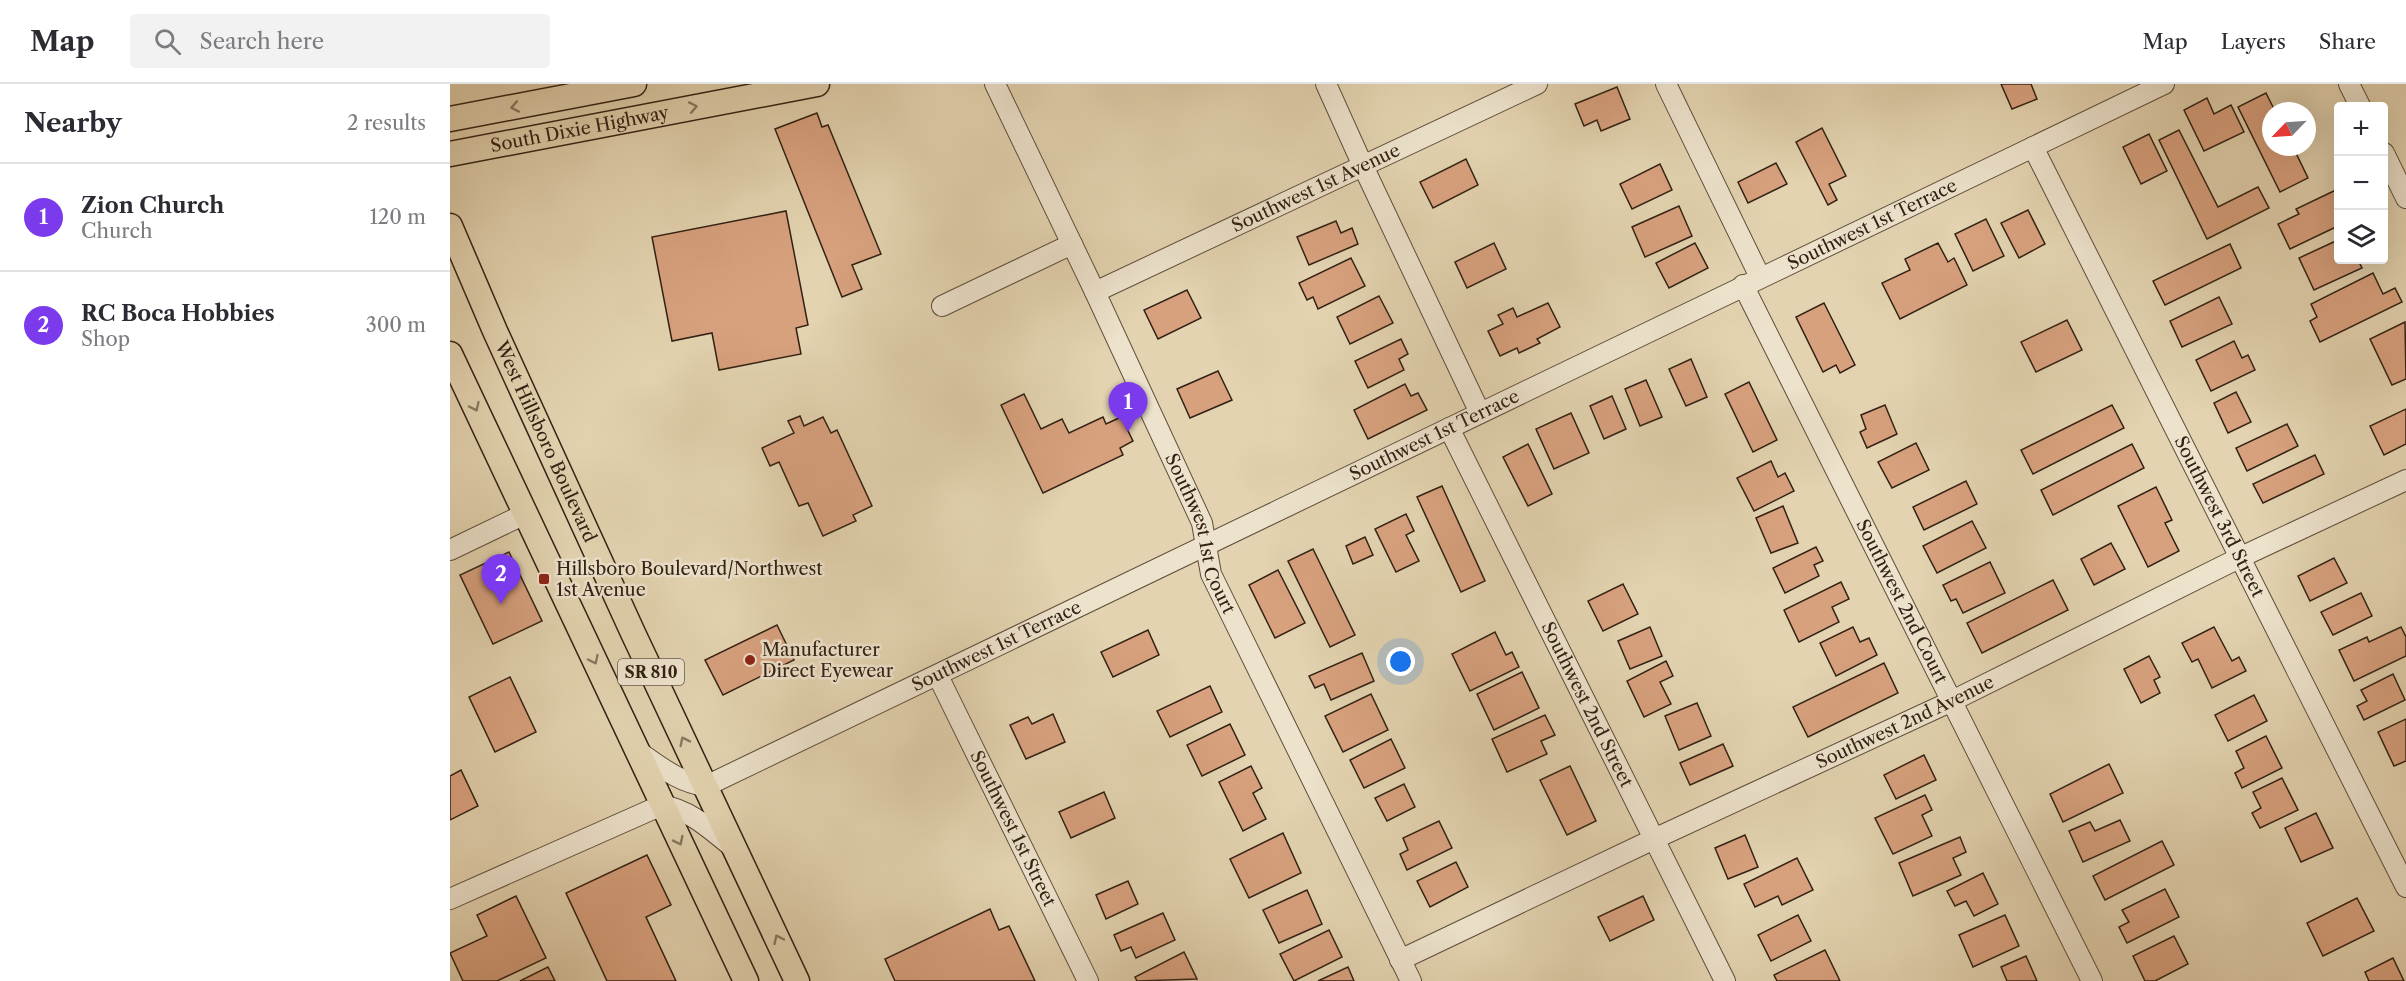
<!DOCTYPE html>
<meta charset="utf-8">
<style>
:root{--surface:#fff;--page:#f2f2f3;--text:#2b2b33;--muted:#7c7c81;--line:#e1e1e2;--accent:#7c3aed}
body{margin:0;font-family:"Libre Caslon Text",serif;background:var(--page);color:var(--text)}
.controls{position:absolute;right:18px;top:18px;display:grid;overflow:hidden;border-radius:6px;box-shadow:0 6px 24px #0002}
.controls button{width:54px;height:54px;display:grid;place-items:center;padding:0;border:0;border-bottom:2px solid var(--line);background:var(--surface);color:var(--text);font:30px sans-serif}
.compass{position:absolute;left:1812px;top:18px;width:54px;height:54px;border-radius:50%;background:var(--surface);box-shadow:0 6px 24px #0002;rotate:245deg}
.you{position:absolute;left:951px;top:578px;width:21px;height:21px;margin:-15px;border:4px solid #fff;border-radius:50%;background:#1a73e8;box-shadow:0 0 0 9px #1a73e833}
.badge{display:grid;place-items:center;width:39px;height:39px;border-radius:50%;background:var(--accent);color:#fff;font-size:20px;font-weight:700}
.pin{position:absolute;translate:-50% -50px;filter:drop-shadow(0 2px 3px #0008)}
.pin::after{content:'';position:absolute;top:32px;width:21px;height:18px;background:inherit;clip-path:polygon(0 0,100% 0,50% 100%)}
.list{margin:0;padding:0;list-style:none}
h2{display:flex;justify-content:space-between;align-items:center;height:78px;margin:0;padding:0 24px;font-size:26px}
h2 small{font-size:20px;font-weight:400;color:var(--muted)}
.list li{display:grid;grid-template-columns:39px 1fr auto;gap:18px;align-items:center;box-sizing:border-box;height:108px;padding:0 24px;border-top:2px solid var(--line)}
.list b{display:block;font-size:22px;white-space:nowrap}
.list p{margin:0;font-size:20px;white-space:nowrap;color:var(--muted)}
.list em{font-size:20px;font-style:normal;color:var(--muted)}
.icon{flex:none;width:33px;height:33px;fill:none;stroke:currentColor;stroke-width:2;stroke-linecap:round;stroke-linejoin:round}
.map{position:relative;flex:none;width:1956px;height:897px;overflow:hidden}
header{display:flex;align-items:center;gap:36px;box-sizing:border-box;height:84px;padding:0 30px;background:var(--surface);border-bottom:2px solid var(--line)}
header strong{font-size:28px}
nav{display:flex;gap:33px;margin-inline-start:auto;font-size:21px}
.search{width:420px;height:54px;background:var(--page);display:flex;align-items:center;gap:15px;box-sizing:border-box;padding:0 21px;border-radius:6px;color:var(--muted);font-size:22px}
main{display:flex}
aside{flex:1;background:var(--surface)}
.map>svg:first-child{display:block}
.building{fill:#d8a17e;stroke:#322114;stroke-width:1.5}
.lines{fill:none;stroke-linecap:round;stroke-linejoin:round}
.minor-casing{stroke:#5e4e3b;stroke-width:22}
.major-casing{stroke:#322114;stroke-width:27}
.minor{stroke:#ede2cc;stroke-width:20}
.major{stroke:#e3d3b0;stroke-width:24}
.oneway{stroke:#8a7a62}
.poi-dot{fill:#8f2418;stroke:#ede2cc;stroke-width:2}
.labels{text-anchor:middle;stroke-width:5;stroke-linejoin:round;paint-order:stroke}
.shield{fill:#ede2cc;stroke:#6a5b4b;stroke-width:1.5}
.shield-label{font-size:16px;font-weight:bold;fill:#322114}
.street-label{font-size:18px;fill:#322114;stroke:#ede2cc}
.poi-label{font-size:18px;fill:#322114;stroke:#ede2cc;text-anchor:start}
</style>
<header>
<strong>Map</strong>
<div class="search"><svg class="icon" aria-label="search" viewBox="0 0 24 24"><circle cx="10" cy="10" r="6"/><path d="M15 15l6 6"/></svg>Search here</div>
<nav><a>Map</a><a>Layers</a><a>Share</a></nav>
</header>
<main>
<aside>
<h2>Nearby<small>2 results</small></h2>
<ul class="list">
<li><span class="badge">1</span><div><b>Zion Church</b><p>Church</p></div><em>120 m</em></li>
<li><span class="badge">2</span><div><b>RC Boca Hobbies</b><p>Shop</p></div><em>300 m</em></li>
</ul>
</aside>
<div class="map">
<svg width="1956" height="897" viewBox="0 0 1956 897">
<rect width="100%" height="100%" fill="#e3d3b0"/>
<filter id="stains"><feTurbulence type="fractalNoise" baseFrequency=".00333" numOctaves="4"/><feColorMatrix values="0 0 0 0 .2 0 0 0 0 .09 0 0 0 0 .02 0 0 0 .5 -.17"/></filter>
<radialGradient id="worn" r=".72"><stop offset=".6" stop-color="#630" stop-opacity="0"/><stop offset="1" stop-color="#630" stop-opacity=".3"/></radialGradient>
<!-- building -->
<g class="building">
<polygon points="1551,0 1581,0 1587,15 1562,25"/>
<polygon points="1167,3 1180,35 1151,47 1147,36 1134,42 1125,20"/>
<polygon points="1816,9 1825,27 1821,27 1821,63 1843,63 1858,94 1830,108 1788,23"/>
<polygon points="1757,14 1764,30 1781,21 1794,48 1754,67 1734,26"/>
<polygon points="367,29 372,43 378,41 431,170 402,181 412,205 392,213 325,45"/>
<polygon points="1372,44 1396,92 1379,100 1387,116 1378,121 1346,58"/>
<polygon points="1729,46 1768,123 1808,103 1819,124 1757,155 1709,56"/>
<polygon points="1699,50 1717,87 1691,100 1673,63"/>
<polygon points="1016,75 1028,101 983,124 970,98"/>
<polygon points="1326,79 1337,100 1298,119 1288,98"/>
<polygon points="1210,80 1222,106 1182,125 1170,100"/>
<polygon points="1888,105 1888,142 1840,165 1828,140 1849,130 1846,125"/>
<polygon points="1229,122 1242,152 1195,173 1182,143"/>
<polygon points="1578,126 1595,160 1569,174 1551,139"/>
<polygon points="336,127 358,241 346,244 351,270 269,286 262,249 222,257 202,153"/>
<polygon points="1536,135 1554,172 1523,187 1505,150"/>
<polygon points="886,137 891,149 902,144 908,160 859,181 847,153"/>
<polygon points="1888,156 1888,176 1908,176 1912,184 1864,206 1849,174"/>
<polygon points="1044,159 1056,185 1017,204 1005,178"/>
<polygon points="1245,159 1258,184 1219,204 1206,179"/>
<polygon points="1488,159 1498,178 1504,174 1517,201 1450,235 1432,199 1460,186 1455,175"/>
<polygon points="1780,160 1791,184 1715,221 1703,197"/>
<polygon points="901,174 915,202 868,225 863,213 857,216 849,199"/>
<polygon points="1923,189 1933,210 1945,204 1952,218 1870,258 1860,237 1867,233 1861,220"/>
<polygon points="737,206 751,234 708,255 694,226"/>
<polygon points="929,212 943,239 900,260 887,233"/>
<polygon points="1769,213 1782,240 1732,263 1720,237"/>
<polygon points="1098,219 1110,243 1087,255 1090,259 1069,269 1067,264 1050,272 1038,247 1053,240 1048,231 1063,224 1067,233"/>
<polygon points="1374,219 1405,281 1390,289 1386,281 1373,288 1346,233"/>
<polygon points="1617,236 1632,266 1586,288 1571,258"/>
<polygon points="1955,238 1956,295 1942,301 1920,255"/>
<polygon points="951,255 958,270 949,275 954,286 918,304 905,277"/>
<polygon points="1784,257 1792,274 1798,271 1805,286 1761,307 1746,276"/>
<polygon points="1241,275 1257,313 1236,322 1219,285"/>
<polygon points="768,287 782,316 740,334 727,305"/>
<polygon points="1196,296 1212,333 1190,342 1175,305"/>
<polygon points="1299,298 1327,356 1303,368 1275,310"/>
<polygon points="955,300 961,312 968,309 977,326 918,355 904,326"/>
<polygon points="1786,308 1801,338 1778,349 1764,319"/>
<polygon points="574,310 591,345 612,335 619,349 653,333 656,340 671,333 683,357 670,364 673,371 593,409 551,321"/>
<polygon points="1162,312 1176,345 1154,355 1140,322"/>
<polygon points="1435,321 1447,350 1417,364 1410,348 1416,345 1411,331"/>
<polygon points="1662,321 1674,344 1583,390 1571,366"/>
<polygon points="1956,325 1956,360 1934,371 1920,342"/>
<polygon points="1121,329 1139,369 1104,385 1086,345"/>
<polygon points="350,332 354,342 373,333 381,349 387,346 422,422 403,431 406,437 373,452 358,419 349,422 329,378 320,382 312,364 344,349 338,337"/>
<polygon points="1837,340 1848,362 1797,387 1786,364"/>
<polygon points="1466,359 1479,386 1442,404 1428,378"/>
<polygon points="1078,360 1102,410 1078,422 1053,373"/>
<polygon points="1682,360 1694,384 1603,431 1591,406"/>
<polygon points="1865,371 1874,390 1813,419 1803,400"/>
<polygon points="1321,377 1328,393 1335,389 1344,407 1304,427 1287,394"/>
<polygon points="1516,397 1527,420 1474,446 1463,423"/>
<polygon points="992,402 1035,497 1011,508 967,413"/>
<polygon points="1706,403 1722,436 1715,439 1729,467 1698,483 1668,422"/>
<polygon points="1333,422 1348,459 1321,469 1306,434"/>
<polygon points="956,430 964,447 956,451 969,477 946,488 925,445"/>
<polygon points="1522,437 1536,464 1487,489 1473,462"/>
<polygon points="915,453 923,471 903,480 896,462"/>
<polygon points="1661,459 1675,485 1644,501 1631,475"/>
<polygon points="1366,463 1373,477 1364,481 1369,492 1335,509 1323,484"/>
<polygon points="863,465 905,551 880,563 838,477"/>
<polygon points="59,468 92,537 43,560 10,491"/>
<polygon points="1884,474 1897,499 1860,517 1848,492"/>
<polygon points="1540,478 1555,509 1513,529 1506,515 1501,517 1493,501"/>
<polygon points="828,486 855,539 825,554 799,501"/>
<polygon points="1603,496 1618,526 1532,569 1517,539"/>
<polygon points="1391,498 1399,515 1382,523 1389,538 1349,558 1334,526"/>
<polygon points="1173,500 1188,530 1153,547 1138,517"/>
<polygon points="1911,509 1922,532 1883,551 1871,528"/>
<polygon points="327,541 344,576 273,611 255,576"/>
<polygon points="1200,543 1212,572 1180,585 1168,557"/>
<polygon points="1403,543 1410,558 1419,554 1427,571 1386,592 1370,559"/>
<polygon points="1764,543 1782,577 1789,573 1796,587 1762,604 1748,575 1742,578 1732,559"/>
<polygon points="1951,543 1956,553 1956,572 1904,597 1889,566 1917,553 1919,558"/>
<polygon points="698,546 709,571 663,593 651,568"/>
<polygon points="1045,548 1056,571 1062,568 1069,583 1020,607 1002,570"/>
<polygon points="912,569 924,597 881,616 874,600 865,604 859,592"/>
<polygon points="1699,572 1710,593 1704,596 1710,609 1691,619 1674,585"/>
<polygon points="1216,577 1223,592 1210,598 1221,620 1194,633 1177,597"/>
<polygon points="1434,579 1448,609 1358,653 1343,623"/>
<polygon points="1072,588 1089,624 1044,646 1027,610"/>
<polygon points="1943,590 1955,616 1914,636 1907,622 1917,617 1911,606"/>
<polygon points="60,593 86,648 45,668 19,613"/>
<polygon points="760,602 772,628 720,653 707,627"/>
<polygon points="921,610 938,646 893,668 875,632"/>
<polygon points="1804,611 1817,637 1778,657 1765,631"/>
<polygon points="1247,619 1261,652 1229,666 1215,632"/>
<polygon points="603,630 615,658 576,675 560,641 578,633 582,640"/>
<polygon points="1095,631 1105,651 1091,657 1097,670 1057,688 1042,655"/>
<polygon points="1956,635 1956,677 1944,682 1928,648"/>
<polygon points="780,640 795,671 752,692 737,661"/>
<polygon points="1816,652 1832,684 1792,704 1785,689 1794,684 1786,667"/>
<polygon points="941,655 955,684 914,704 900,676"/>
<polygon points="1273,660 1283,682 1240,701 1230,679"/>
<polygon points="1474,671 1486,696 1446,715 1434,691"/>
<polygon points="1659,680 1673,709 1613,738 1600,710"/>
<polygon points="801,682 812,704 803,709 816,735 793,747 769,698"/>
<polygon points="1120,682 1146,737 1117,751 1090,696"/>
<polygon points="11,686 28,722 0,736 0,692"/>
<polygon points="1832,694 1848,726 1810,744 1802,729 1811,724 1803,708"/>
<polygon points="954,700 965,723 937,737 925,714"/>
<polygon points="654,708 665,734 621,754 609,728"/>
<polygon points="1475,711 1482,726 1472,731 1482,752 1443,770 1425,734"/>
<polygon points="1866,729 1883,764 1851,778 1835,744"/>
<polygon points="1670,736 1680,757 1633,778 1619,747 1640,738 1645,747"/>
<polygon points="989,737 1002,764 957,786 950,770 958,766 953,754"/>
<polygon points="833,749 851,789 799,814 780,775"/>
<polygon points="1295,751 1308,783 1278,795 1265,764"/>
<polygon points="1510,753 1516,768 1503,774 1511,791 1463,812 1449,779"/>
<polygon points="1712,757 1724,781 1655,816 1643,792"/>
<polygon points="197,771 221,821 196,833 226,897 157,897 116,809"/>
<polygon points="1347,774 1363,806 1332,821 1328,812 1305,823 1294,800"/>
<polygon points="1006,778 1018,803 980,823 967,797"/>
<polygon points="1533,789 1548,820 1524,832 1516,817 1505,822 1497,807"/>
<polygon points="678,797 688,820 656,835 646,811"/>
<polygon points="1715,805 1729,833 1677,859 1669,843 1679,838 1672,826"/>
<polygon points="857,806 872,840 829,859 813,826"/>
<polygon points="66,812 96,874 47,897 13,897 0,869 37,852 27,831"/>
<polygon points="1193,812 1204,836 1160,857 1148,833"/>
<polygon points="1907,814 1924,847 1873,872 1857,839"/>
<polygon points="540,825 549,846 559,842 585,897 445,897 435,875"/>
<polygon points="713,829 725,856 686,874 681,863 671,867 664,851"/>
<polygon points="1348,831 1361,857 1321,877 1308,851"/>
<polygon points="1555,831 1569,862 1523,883 1509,851"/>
<polygon points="879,846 892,873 844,897 830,870"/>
<polygon points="1724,852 1738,880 1705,897 1695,897 1683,872"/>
<polygon points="1375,866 1390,897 1327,897 1324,891"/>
<polygon points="734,868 747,895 687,897 685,893"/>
<polygon points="1576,872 1587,897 1557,897 1551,883"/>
<polygon points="1943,874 1954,897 1919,897 1915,888"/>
<polygon points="98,883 105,897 70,897"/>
<polygon points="898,883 904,897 868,897"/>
</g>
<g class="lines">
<!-- minor casing -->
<g class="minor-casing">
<g id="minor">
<path id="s1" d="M545 0 645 208 752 439 761 490 961 897"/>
<polyline points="876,0 913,82 1030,329"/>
<polyline points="1216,0 1310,193"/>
<polyline points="1899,0 1910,22"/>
<path id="s2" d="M1583 63 1956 803"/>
<polyline points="1934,69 1956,114"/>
<path id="s3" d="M1293 201 1642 897"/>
<path id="s4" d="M645 208 1087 0"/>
<polyline points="492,222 622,160"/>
<path id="s5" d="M999 344 1275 897"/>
<polyline points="0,466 75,430"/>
<path id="s6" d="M488 592 638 897"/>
<path id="s7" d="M186 666C208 681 229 699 256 702L1714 0"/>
<path d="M0 815 212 721C241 726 262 747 285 765"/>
<path id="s8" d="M950 876 1204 755 1502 617 1791 473 1956 396"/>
</g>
</g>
<!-- major casing -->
<g class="major-casing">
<g id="major">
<polyline points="0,35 184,0"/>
<path id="s9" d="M0 70 367 0"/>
<path id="s10" d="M0 142 45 247 183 549 347 897"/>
<polyline points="0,270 296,897"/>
</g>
</g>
<!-- minor -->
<use href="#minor" class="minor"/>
<!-- major -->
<use href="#major" class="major"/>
</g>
<!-- one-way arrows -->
<defs><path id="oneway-chevron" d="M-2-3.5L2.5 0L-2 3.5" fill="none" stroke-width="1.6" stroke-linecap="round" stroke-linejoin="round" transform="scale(1.5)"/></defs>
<g class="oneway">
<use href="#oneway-chevron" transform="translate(65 23) rotate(169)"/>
<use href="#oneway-chevron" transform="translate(243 23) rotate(-11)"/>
<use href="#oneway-chevron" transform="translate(25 323) rotate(65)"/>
<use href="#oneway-chevron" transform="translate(144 576) rotate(65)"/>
<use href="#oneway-chevron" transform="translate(234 657) rotate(-116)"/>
<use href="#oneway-chevron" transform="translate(229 757) rotate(64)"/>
<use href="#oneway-chevron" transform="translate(328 855) rotate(-115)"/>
</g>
<!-- markers -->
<g class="poi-dot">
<rect x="88" y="489" width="12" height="12" rx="3"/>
<circle cx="300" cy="576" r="6"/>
</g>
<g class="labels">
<!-- shield labels -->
<rect class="shield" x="168" y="575" width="66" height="26" rx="4.5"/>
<g class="shield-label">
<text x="201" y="594">SR 810</text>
</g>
<!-- street labels -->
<g class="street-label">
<text dy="6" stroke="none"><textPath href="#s9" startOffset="132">South Dixie Highway</textPath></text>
<text dy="6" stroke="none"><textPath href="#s4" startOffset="244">Southwest 1st Avenue</textPath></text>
<text dy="6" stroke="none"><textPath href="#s7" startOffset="1374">Southwest 1st Terrace</textPath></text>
<text dy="6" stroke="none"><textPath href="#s7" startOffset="888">Southwest 1st Terrace</textPath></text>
<text dy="6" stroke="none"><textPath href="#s10" startOffset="236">West Hillsboro Boulevard</textPath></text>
<text dy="6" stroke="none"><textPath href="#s2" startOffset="414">Southwest 3rd Street</textPath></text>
<text dy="6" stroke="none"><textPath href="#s1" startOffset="495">Southwest 1st Court</textPath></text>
<text dy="6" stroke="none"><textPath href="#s3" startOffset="354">Southwest 2nd Court</textPath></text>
<text dy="6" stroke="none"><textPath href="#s7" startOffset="402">Southwest 1st Terrace</textPath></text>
<text dy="6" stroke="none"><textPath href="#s5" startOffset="309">Southwest 2nd Street</textPath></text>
<text dy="6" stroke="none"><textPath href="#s8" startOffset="558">Southwest 2nd Avenue</textPath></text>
<text dy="6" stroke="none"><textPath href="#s6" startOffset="170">Southwest 1st Street</textPath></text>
</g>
<!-- poi labels -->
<g class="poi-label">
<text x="106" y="491">Hillsboro Boulevard/Northwest<tspan x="106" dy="21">1st Avenue</tspan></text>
<text x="312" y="572">Manufacturer<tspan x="312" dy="21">Direct Eyewear</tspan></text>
</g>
</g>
<rect width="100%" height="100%" filter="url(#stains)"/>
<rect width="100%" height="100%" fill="url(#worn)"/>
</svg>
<div class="controls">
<button>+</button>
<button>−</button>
<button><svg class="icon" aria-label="layers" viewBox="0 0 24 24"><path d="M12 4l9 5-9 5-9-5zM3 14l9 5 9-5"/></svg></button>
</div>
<svg class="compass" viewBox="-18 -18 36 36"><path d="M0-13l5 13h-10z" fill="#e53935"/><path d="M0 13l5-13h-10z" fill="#7c7c81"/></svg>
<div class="you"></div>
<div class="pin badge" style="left:678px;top:348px">1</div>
<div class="pin badge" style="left:51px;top:520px">2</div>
</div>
</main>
